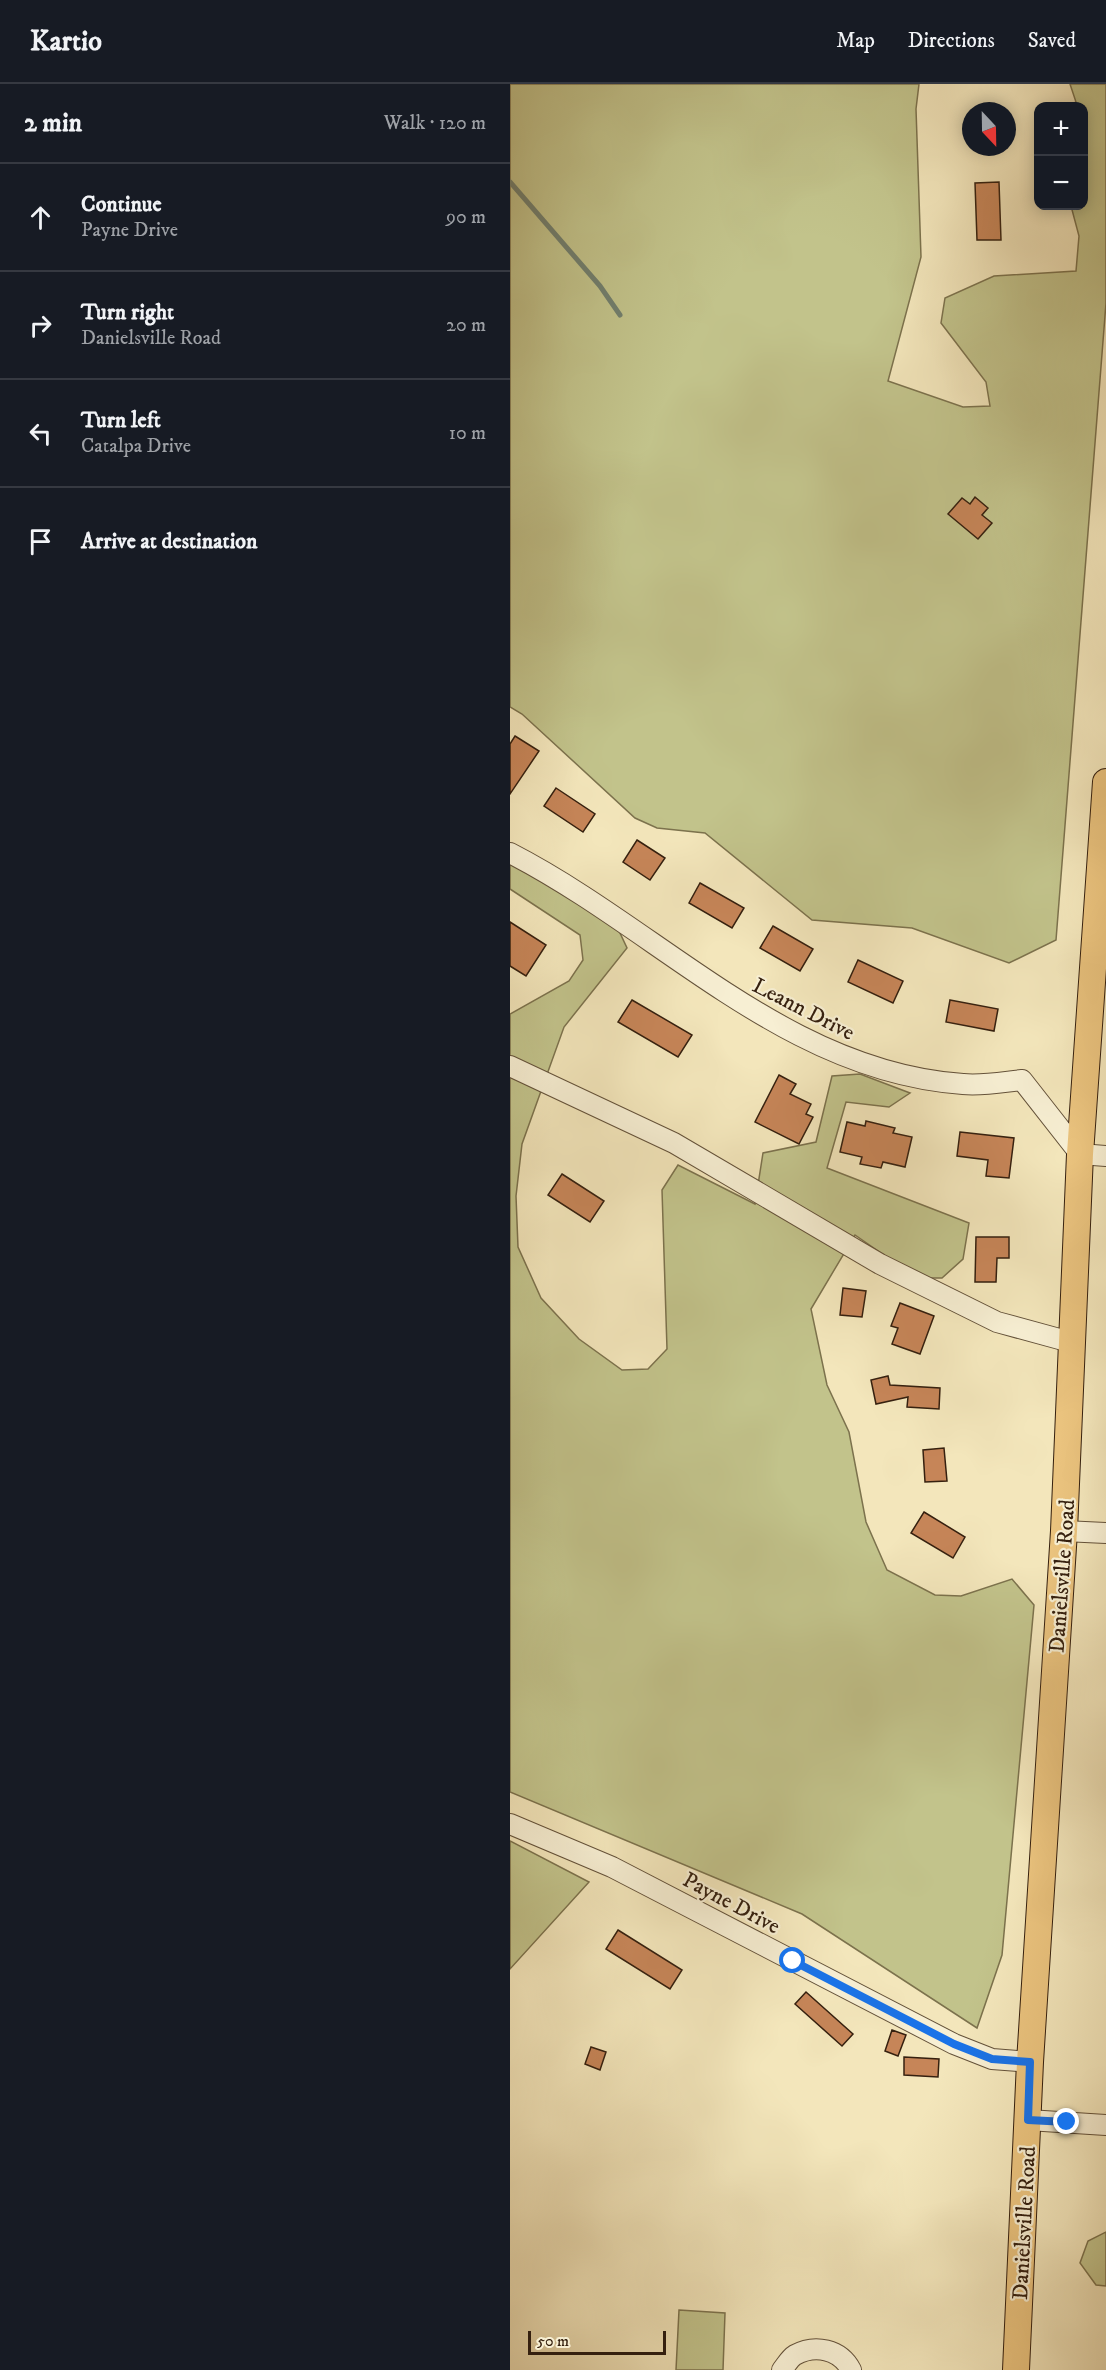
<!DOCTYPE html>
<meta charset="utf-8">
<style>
:root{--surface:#171b24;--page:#20242c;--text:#f1f3f6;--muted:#9ea1a6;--line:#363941}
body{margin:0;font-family:"IM FELL DW Pica",serif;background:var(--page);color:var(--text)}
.controls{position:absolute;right:18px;top:18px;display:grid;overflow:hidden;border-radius:12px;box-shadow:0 3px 15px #0003}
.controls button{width:54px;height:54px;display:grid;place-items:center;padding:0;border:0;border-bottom:2px solid var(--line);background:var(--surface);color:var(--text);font:30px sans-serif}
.compass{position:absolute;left:452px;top:18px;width:54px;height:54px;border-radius:50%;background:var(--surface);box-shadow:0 3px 15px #0003;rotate:158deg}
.scale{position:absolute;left:18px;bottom:15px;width:138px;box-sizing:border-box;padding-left:6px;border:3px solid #35200f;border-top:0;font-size:16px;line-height:21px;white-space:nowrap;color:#35200f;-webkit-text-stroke:4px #f7efd3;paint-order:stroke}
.stop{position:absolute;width:18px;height:18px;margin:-14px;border:4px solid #1a73e8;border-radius:50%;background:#fff}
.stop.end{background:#1a73e8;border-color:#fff;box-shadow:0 2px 6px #0008}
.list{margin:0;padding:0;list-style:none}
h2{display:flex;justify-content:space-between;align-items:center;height:78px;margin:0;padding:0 24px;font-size:26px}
h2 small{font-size:20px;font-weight:400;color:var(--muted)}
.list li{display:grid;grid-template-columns:39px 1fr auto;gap:18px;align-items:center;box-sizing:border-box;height:108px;padding:0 24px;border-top:2px solid var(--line)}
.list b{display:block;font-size:22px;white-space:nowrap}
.list p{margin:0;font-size:20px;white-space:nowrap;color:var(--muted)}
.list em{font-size:20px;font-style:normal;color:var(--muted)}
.icon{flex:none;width:33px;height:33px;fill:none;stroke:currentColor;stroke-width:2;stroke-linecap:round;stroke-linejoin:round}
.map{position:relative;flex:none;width:596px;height:2286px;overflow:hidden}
header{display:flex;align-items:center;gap:36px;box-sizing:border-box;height:84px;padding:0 30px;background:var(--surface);border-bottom:2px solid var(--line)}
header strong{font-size:28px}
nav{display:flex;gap:33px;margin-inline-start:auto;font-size:21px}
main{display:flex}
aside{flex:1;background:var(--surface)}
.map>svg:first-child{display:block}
.green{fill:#c2c38b;stroke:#7c724d;stroke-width:1.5}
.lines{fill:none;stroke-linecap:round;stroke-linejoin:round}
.stream{stroke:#72806f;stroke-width:5}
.building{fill:#c68558;stroke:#35200f;stroke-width:1.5}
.minor-casing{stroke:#64523a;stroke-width:22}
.major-casing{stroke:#35200f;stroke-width:28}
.minor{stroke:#f7efd3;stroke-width:20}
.major{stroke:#eac37e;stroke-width:26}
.route{stroke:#1a73e8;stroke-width:8}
.labels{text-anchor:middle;stroke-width:4.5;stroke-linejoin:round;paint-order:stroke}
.street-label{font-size:22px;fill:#35200f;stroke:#f7efd3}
</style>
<header>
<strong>Kartio</strong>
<nav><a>Map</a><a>Directions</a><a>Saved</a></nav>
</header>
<main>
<aside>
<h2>2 min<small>Walk · 120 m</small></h2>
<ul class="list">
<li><svg class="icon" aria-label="ahead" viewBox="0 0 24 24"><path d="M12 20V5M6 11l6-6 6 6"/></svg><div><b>Continue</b><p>Payne Drive</p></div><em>90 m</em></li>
<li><svg class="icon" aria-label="right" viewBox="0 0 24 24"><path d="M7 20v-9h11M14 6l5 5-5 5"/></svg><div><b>Turn right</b><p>Danielsville Road</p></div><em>20 m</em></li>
<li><svg class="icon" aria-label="left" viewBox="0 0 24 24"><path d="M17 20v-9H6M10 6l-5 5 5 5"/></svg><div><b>Turn left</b><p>Catalpa Drive</p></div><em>10 m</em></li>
<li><svg class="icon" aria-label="arrive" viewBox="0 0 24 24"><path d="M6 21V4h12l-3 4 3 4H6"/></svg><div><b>Arrive at destination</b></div></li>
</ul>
</aside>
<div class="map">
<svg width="596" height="2286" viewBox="0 0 596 2286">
<rect width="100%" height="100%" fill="#f3e6bb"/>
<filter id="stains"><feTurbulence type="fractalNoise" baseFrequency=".00333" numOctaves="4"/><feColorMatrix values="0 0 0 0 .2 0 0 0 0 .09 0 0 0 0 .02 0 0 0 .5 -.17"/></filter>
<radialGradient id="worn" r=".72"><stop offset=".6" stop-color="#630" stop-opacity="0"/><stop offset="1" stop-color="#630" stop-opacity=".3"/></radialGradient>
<!-- green -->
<g class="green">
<polygon points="0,0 409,0 406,25 411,173 378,297 453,323 480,322 476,298 431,239 435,214 484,192 566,187 569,152 561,122 574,122 574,22 558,22 566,18 560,0 596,0 596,219 546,856 499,879 402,844 302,836 195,749 147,744 125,734 12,630 0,623"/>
<polygon points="0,768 109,847 117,864 54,943 12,1060 6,1112 8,1163 31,1214 69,1255 112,1286 138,1285 157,1265 152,1106 168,1081 245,1120 253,1069 306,1058 322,992 350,990 400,1009 379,1023 336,1018 317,1084 459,1139 453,1175 432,1194 407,1194 345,1151 301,1225 317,1301 339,1348 356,1438 377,1486 425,1511 451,1512 502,1495 524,1521 492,1871 467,1944 292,1830 0,1708 0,930 59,897 73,876 70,851 0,805"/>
<polygon points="0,1757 79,1798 0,1885"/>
<polygon points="596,2148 596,2202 586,2201 570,2179 578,2157"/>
<polygon points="169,2226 215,2229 213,2286 166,2286"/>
</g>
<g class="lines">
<!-- stream -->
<polyline class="stream" points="0,98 90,202 110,231"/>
</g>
<!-- building -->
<g class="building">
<polygon points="489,98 491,156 467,156 465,99"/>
<polygon points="465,413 478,424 472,431 482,439 468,455 438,430 452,414 460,420"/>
<polygon points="5,652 29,667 0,710 0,660"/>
<polygon points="46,704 85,730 73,748 34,722"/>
<polygon points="127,756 155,774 140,796 113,778"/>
<polygon points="190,799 234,824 222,844 179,819"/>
<polygon points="0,838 36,861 16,892 0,882"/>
<polygon points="263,842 303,865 290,887 250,864"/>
<polygon points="348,876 393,897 383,919 338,898"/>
<polygon points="122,916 182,951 168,973 108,938"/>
<polygon points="440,916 488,925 484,947 436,938"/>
<polygon points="269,991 286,1000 280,1010 301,1020 296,1030 303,1033 289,1060 245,1038"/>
<polygon points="356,1037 385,1044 383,1049 402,1053 395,1083 373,1078 371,1084 350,1080 352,1073 330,1068 337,1038 355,1042"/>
<polygon points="450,1048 504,1054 499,1094 476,1092 478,1076 447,1072"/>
<polygon points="52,1090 94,1117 80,1138 38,1111"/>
<polygon points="466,1153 499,1153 499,1174 487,1174 486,1198 465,1198"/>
<polygon points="333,1204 356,1207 352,1233 330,1231"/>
<polygon points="390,1219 424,1232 410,1270 382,1260 388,1244 381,1242"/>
<polygon points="378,1292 380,1301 430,1304 429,1325 397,1323 398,1313 366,1320 361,1296"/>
<polygon points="434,1364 437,1397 415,1398 413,1366"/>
<polygon points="414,1428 455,1453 443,1474 401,1449"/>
<polygon points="108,1846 172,1886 160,1905 96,1865"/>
<polygon points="296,1908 343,1950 332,1962 285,1920"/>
<polygon points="382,1946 396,1951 388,1972 375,1967"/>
<polygon points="81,1963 96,1968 90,1986 75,1980"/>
<polygon points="394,1973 429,1975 428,1993 394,1991"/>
</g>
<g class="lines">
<!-- minor casing -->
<g class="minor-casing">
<g id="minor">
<path d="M0 769C150 846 276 988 453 1000 472 1002 493 998 512 996L570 1070 596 1072"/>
<polyline points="0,982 164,1059 370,1180 487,1238 564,1259"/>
<polyline points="554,1447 596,1449"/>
<polyline points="0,1740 102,1783 444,1960 482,1975 520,1978"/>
<polyline points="518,2036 596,2041"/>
<path d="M272 2286C276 2281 280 2274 285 2271 305 2260 330 2265 341 2286"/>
</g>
</g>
<!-- major casing -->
<g class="major-casing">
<polyline id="major" points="506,2286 520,1978 554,1447 570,1070 596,698"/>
</g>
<!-- minor -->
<use href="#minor" class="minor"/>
<!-- major -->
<use href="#major" class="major"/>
</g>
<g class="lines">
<!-- route -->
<polyline class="route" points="283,1877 444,1960 482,1975 520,1978 518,2036 557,2038"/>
</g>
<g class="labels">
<!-- street labels -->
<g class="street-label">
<text transform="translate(294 924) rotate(27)" y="8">Leann Drive</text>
<text transform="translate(551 1492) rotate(-86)" y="8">Danielsville Road</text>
<text transform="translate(222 1818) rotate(28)" y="8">Payne Drive</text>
<text transform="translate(513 2139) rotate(-87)" y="8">Danielsville Road</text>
</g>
</g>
<rect width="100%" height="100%" filter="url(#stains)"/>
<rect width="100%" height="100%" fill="url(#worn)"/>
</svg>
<div class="controls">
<button>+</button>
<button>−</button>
</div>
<svg class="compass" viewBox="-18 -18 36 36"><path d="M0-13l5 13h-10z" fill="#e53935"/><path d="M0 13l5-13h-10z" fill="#9ea1a6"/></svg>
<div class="scale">50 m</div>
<div class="stop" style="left:283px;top:1877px"></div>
<div class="stop end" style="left:557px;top:2038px"></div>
</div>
</main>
